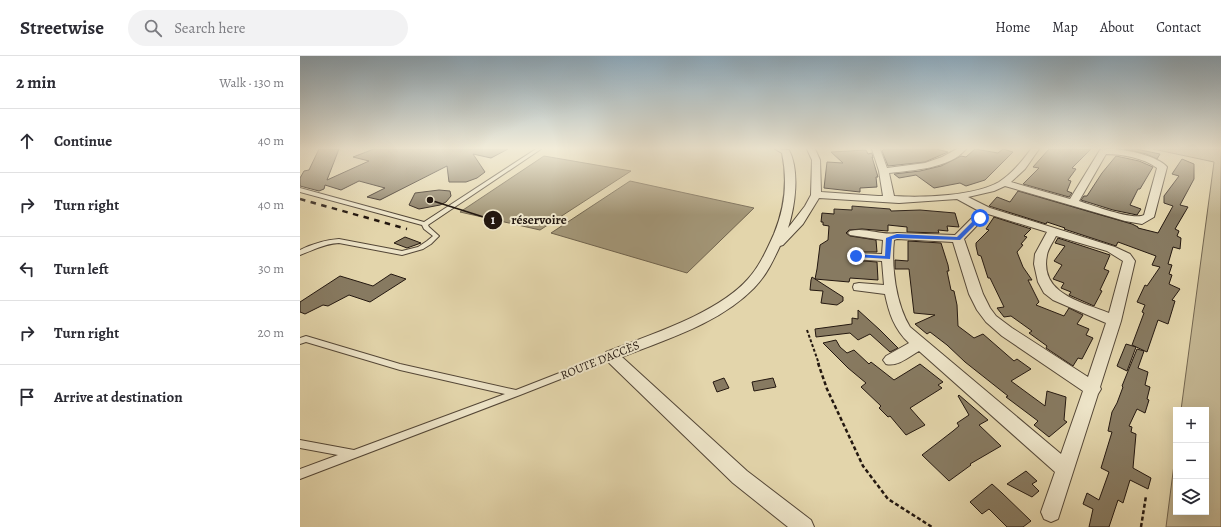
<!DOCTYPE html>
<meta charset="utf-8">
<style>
:root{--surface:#fff;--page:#f2f2f3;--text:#2b2b33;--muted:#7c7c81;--line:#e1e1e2}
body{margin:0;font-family:Alegreya,serif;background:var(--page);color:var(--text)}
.controls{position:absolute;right:12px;bottom:12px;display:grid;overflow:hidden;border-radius:0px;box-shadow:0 4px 16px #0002}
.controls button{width:36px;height:36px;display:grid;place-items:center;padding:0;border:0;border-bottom:1px solid var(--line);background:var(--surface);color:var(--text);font:20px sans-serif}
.stop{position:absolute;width:12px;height:12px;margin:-9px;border:3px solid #2563eb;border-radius:50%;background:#fff}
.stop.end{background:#2563eb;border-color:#fff;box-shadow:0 1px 4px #0008}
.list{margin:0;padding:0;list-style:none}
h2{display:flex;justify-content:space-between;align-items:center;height:52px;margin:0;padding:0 16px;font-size:17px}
h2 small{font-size:13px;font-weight:400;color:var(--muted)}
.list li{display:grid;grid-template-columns:26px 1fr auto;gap:12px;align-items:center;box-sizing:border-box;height:64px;padding:0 16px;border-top:1px solid var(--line)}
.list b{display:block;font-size:15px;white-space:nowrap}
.list em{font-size:13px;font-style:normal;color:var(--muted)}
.icon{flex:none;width:22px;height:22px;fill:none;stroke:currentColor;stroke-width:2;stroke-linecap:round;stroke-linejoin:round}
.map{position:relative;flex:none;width:921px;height:471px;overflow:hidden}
header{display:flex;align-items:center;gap:24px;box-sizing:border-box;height:56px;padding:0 20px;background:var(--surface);border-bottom:1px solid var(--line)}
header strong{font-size:19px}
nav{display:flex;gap:22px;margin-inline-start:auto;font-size:14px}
.search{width:280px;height:36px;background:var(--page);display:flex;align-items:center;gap:10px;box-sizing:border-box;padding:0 14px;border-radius:22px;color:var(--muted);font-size:15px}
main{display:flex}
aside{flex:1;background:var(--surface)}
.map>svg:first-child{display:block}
.green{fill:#c3b591;stroke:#746650}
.water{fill:#a29576;stroke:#70634d}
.building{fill:#877a61;stroke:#241810}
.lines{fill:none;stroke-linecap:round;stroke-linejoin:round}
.service-casing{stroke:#544737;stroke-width:2}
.minor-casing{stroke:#544737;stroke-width:2}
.path-far1{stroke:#241810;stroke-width:2;stroke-dasharray:3 2;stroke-linecap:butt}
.path{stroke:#241810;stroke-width:2.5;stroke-dasharray:4 2.5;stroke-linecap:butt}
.service{fill:#ede4c8;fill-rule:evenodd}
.minor{fill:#ede4c8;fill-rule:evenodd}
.rail{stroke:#241810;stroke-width:2.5;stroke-dasharray:5.5 5.5;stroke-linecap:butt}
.route{fill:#2563eb}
.labels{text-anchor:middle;stroke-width:4;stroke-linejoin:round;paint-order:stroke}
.street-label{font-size:12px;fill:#241810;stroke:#ede4c8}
.leader{fill:none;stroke:#241810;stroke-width:1.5}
.callout-dot{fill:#241810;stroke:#ede4c8;stroke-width:1.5}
.mark-label{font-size:12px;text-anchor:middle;font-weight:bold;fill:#fff}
.callout-label{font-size:13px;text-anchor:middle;font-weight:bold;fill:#241810;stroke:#ede4c8;stroke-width:4;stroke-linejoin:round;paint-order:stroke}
</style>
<header>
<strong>Streetwise</strong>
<div class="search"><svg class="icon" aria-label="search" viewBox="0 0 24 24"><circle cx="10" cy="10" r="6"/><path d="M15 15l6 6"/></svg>Search here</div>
<nav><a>Home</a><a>Map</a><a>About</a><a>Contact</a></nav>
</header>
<main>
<aside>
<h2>2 min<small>Walk · 130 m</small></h2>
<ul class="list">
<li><svg class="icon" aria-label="ahead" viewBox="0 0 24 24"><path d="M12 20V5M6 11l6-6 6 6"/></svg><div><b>Continue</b></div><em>40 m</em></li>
<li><svg class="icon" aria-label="right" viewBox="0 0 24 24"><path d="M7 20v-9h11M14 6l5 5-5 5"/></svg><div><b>Turn right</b></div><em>40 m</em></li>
<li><svg class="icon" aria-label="left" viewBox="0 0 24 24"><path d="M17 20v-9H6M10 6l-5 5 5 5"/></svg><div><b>Turn left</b></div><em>30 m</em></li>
<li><svg class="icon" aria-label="right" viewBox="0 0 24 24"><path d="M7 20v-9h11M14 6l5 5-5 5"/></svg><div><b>Turn right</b></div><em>20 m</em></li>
<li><svg class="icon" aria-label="arrive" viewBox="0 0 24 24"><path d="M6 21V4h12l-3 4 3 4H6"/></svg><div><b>Arrive at destination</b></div></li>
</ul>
</aside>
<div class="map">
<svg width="921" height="471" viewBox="0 0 921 471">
<rect width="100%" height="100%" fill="#e3d5ab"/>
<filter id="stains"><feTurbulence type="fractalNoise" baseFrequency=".005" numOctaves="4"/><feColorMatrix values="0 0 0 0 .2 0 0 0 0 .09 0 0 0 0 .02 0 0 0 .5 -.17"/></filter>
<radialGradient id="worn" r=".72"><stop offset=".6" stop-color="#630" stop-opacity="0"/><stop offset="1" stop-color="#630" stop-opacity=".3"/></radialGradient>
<!-- green -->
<polygon class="green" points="853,93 921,93 921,471 866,471 876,393 876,456 906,456 906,354 881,354 914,106"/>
<!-- water -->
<g class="water">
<polygon points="244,100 331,115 240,174 160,156"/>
<polygon points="330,125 454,152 387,217 251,177"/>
</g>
<!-- building -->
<g class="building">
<polygon points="19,93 39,93 27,124 69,105 53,101 74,93 208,93 191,102 173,98 185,116 177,122 166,126 149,126 147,110 80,144 67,141 85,132 59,125 41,134 25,129 24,133 19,135 0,130 0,122 4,115 9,114"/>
<polygon points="584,93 636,93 648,96 625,106 588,110 582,95"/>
<polygon points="675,93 698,97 703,93 713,96 685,124 666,130 660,127 634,132 616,119 599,122 594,118 620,115 641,110 661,100 666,101"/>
<polygon points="749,93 791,93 772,112 776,113 768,124 771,125 767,135 772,137 769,141 723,128 739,112 733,111"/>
<polygon points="824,93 836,93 860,98 857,103 846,98"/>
<polygon points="566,94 568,98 572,97 573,102 572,101 578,121 576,121 577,131 560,132 560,136 524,132 527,106 543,107 531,96"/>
<polygon points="816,100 839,105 853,111 840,133 838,133 830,149 841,153 837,159 813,154 781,144 784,140 787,140 802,117"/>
<polygon points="882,103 894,108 894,123 880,149 888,151 875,173 879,175 877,180 881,182 880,193 873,191 868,208 872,209 869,218 872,219 869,228 880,233 872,244 875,245 868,268 858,264 847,296 832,289 844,257 842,256 845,249 837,246 845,229 847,230 860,211 852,209 856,200 818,186 816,190 764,173 765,172 747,166 746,168 689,150 697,141 710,146 718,135 832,168 838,171 838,172 858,177 873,150 864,147 864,140 879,120 872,118"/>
<polygon points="139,134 150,135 151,140 146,146 140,149 119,153 109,149 115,137"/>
<polygon points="552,150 590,153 591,155 620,154 655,157 659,171 647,170 648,175 638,174 639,177 607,176 607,171 588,169 588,175 562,173 549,174 546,177 550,180 576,184 577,196 552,196 549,201 552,204 577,206 578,224 550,222 549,226 515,223 543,241 543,245 537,249 521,247 523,235 510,234 511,224 512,221 515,223 517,213 520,189 528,184 529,170 523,169 523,166 521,166 522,157 534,158 534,153 552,154"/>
<polygon points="694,161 731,173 724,180 727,181 721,188 723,189 717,196 723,211 732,224 728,224 739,246 736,249 764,260 769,252 783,259 777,268 789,273 786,279 793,282 782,303 778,302 773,310 746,292 747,290 729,277 732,275 711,260 704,261 697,252 704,251 690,222 688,222 681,200 678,199 676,190 676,187 689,174 686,173"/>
<polygon points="105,181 121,187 107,192 94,187"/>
<polygon points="758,182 810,199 804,213 809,215 800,234 802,235 794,250 769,239 771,236 761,232 764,227 753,223 762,209 754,205 765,190 755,187"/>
<polygon points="608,185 641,187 648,209 649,215 647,215 651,234 654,235 657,249 658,270 674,282 683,278 714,305 717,303 731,313 711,325 745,350 747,335 766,341 764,364 767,366 749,381 734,369 738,365 706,341 708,340 665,306 647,289 630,276 627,278 615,268 635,259 614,257 609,213 595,213 595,204 608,205"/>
<polygon points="91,218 106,223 70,246 49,239 28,250 23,249 5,258 0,256 0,246 40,220 73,230"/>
<polygon points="558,254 580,274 598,292 590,296 570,278 558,284 550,277 516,281 515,273 552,268 552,262 558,263"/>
<polygon points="536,284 540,291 547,297 554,294 569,308 571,306 594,324 620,308 643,326 638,329 642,332 610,352 625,369 606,379 590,360 588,361 579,352 581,350 561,331 566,327 548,312 523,287"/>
<polygon points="826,288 836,291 827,315 817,310"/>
<polygon points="837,293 844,295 838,312 848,316 845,329 850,331 847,343 849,344 845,357 837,353 829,370 832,371 831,376 836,378 833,412 851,422 848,433 830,424 823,447 818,444 809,471 789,471 793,453 783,448 787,437 799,444 809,416 801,412 812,376 808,375 812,356 817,347 823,331 822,330"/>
<polygon points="424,322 429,332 417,336 413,326"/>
<polygon points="473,322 476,331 454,335 452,326"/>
<polygon points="659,339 688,364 679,369 701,390 670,408 671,409 649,425 622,399 653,375 659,370 657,367 669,359 658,340"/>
<polygon points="726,415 737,425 732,428 739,435 732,441 707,428"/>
<polygon points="692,428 702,437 731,465 723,471 707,471 689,453 682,458 670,446"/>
</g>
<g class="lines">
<!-- service casing -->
<g class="service-casing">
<g id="service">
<path d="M236 93H241L128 169 129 171 139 180 131 188 123 193 102 199 39 187C23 188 14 194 0 199V194C12 188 25 184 39 183L102 195 118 191 127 185 133 180 124 173 122 169 0 136V132L124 166Z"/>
<polygon points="6,280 100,308 216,334 308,298 314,298 315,300 314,302 220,339 0,423 0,413 38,399 0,392 0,384 54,394 205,338 100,314 6,286 0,288 0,282"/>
</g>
</g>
<!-- minor casing -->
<g class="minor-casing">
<path id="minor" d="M475 93 489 94C500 115 495 151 488 172L505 150 511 139 512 104 507 93H515L520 104 521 136 578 140H583L579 115 572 93H580L587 112 625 107 642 101 657 93H666C649 113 613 114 589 117L594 140C623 142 674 140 699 126 712 118 722 105 731 93H739L725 113 711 126 770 143 800 94C815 90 857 99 867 111L854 161 842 168 825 165 705 130 694 135 668 141 690 152 815 191 830 198 835 205 821 265 800 331 801 333 798 338 758 463 751 466 744 463 741 456 755 416 619 295C609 301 597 311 586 308L583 304 586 300 609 287C594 273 589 257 585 238L554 234 553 231 554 228 559 227 584 229 582 205 552 203 550 200 552 197 582 198 583 184 550 179 548 177 550 175C566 171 582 180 597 177L655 179 679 155 657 143 599 147 519 142 503 168 483 189 480 190C473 205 466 220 454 232 420 267 367 283 322 301L447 415 511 464 514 471H488L433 427 306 304 304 300 306 296C349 279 417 258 448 223 460 210 467 193 474 178 485 151 488 126 482 97ZM806 98C822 98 844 102 857 112L844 159C834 165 792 149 779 145ZM688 158 747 176 735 198 734 208 738 226 744 237 753 244 806 267 788 321 712 272 696 260 690 252 683 238 664 183ZM756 180 807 195 823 205 809 257C782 246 739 238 747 199 748 193 753 186 756 180ZM597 183 653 186 669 238 677 254 686 266 702 280 783 335 761 398 610 271C596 248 591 211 594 184Z"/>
</g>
<!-- path-far1 -->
<polyline class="path-far1" points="507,274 519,308"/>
<!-- path -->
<g class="path">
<polyline points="518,307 527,333 563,410 588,443 632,471"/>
<polyline points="841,471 846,440"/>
</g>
<!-- service -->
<use href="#service" class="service"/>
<!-- minor -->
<use href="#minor" class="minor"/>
<!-- rail -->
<polyline class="rail" points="0,143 107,173"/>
</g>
<!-- sky -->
<linearGradient id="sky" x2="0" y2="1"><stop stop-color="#8ca8ba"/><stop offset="0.58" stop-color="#f2ecd9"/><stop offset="1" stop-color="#f2ecd9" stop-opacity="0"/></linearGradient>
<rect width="921" height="159" fill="url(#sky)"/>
<!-- route -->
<polygon class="route" points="678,160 682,162 660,184 597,182 592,183 590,203 556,201 553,200 556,198 585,200 586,182 597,178 657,181"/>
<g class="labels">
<!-- street labels -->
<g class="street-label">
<text transform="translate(300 304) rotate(-22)" y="4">ROUTE D'ACCÈS</text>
</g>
</g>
<!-- callouts -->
<path class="leader" d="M130 144L193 164"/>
<g class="callout-dot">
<circle cx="130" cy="144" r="4"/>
<circle cx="193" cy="164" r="10"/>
</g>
<g class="mark-label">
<text x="193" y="168">1</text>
</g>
<g class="callout-label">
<text x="239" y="168">réservoire</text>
</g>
<rect width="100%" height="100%" filter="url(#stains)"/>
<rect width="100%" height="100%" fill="url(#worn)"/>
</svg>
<div class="controls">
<button>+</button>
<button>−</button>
<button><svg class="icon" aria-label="layers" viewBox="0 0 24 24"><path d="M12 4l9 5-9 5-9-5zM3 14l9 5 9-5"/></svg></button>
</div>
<div class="stop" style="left:680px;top:162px"></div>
<div class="stop end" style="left:556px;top:200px"></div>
</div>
</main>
